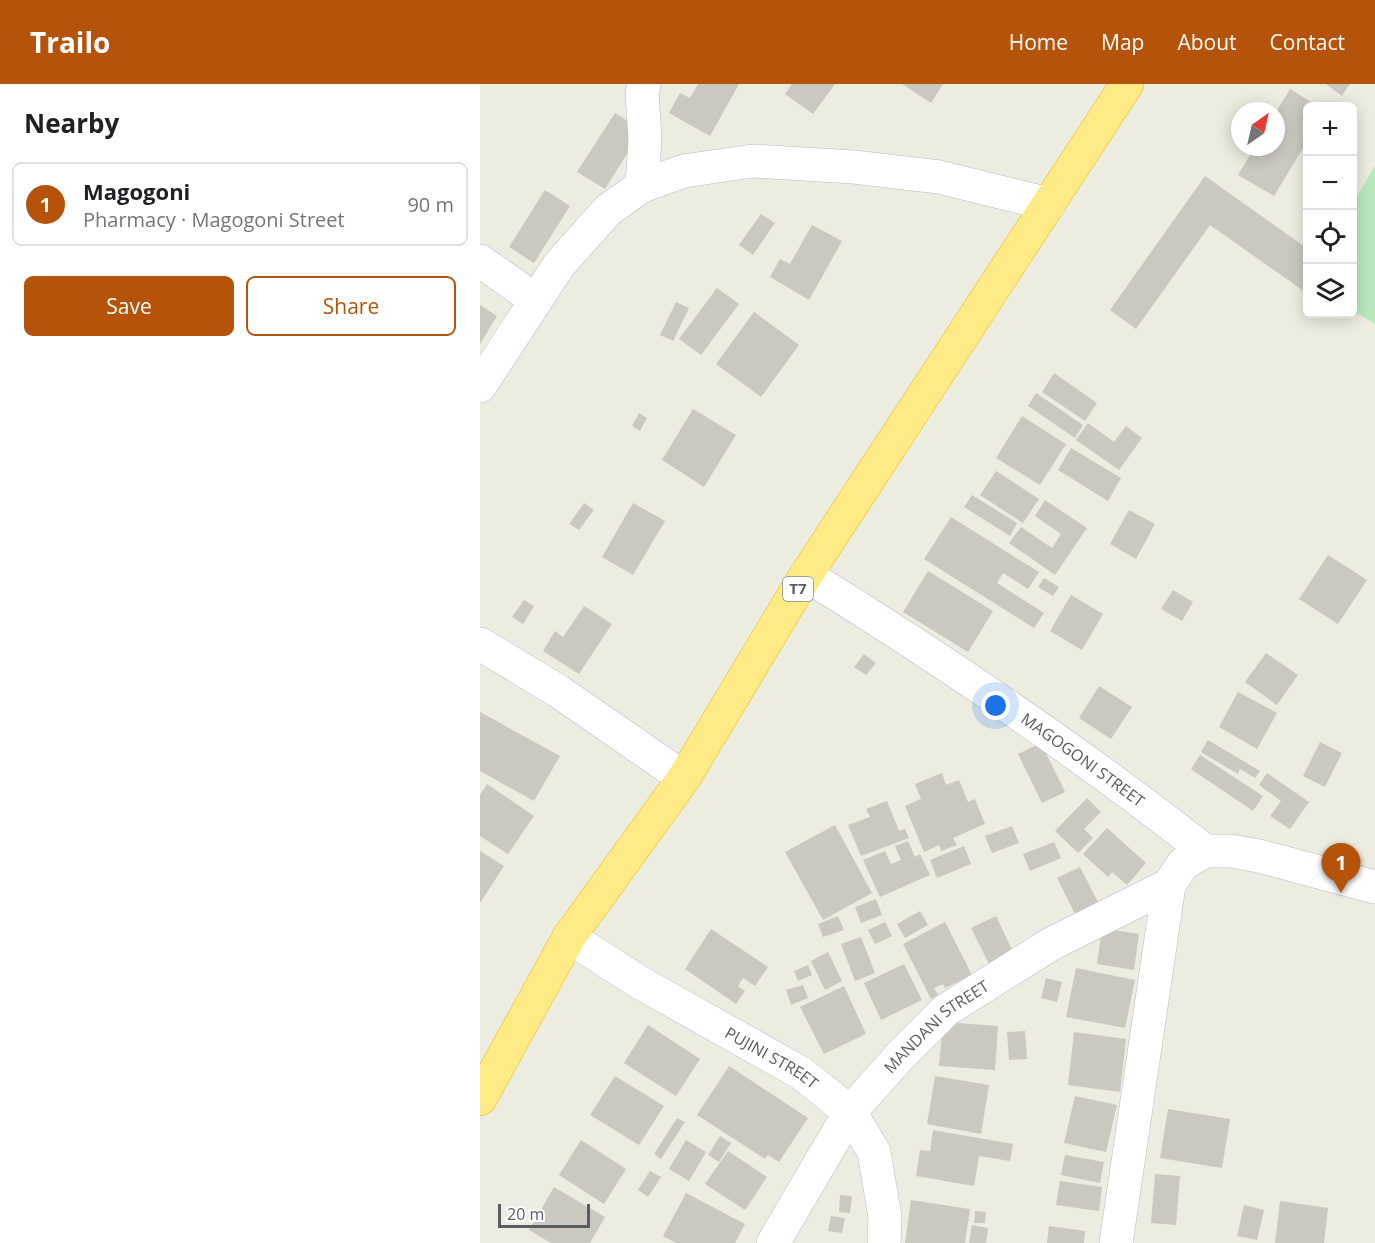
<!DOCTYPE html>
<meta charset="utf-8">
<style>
:root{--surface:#fff;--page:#f2f2f2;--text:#202124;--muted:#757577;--line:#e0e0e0;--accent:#b45309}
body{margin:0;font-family:"Open Sans",sans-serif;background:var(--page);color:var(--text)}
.controls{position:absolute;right:18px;top:18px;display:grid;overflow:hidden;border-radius:9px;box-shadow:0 3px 15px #0003}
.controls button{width:54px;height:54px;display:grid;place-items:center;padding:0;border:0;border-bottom:2px solid var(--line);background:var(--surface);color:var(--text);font:30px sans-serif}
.compass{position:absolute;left:751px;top:18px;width:54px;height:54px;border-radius:50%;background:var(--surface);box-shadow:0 3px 15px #0003;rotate:34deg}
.scale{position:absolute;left:18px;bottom:15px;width:92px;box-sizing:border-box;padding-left:6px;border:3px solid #595c62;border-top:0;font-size:16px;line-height:21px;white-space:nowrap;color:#595c62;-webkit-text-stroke:4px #fff;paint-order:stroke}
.you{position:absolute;left:516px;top:622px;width:21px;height:21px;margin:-15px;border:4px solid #fff;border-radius:50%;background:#1a73e8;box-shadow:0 0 0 9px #1a73e833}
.badge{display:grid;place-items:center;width:39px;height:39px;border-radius:50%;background:var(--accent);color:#fff;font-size:20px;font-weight:700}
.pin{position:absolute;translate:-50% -50px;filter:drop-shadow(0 2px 3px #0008)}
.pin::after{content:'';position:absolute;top:32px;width:21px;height:18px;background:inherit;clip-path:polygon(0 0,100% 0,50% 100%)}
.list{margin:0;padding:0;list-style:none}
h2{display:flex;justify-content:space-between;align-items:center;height:78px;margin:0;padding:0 24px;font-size:26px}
h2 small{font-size:20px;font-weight:400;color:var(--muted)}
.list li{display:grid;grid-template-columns:39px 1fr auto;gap:18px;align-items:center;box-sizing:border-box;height:84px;margin:0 12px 12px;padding:0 12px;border:2px solid var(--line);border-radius:9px}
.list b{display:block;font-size:22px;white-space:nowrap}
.list p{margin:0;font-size:20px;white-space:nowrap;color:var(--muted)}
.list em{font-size:20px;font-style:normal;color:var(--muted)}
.actions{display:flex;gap:12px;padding:18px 24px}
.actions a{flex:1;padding:14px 0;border:2px solid var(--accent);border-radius:9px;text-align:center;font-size:21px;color:var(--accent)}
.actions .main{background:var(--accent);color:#fff}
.icon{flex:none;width:33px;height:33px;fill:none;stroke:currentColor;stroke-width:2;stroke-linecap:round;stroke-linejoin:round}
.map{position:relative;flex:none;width:895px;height:1159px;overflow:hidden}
header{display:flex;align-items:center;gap:36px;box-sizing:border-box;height:84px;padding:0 30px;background:var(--accent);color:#fff}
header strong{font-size:28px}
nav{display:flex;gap:33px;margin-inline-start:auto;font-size:21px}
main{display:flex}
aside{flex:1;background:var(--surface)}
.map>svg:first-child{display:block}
.green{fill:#b9e8bd}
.building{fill:#cac8bf}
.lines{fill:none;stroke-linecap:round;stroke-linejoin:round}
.street-casing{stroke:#b8bac0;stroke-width:34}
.highway-casing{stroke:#edb800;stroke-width:34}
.street{stroke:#fff;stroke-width:33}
.highway{stroke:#ffeb85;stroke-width:33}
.labels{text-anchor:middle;stroke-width:5;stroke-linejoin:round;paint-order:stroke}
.shield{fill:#fff;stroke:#8b8d91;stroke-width:1.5}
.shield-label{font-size:15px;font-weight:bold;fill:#595c62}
.street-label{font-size:16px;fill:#595c62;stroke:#fff}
</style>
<header>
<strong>Trailo</strong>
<nav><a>Home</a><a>Map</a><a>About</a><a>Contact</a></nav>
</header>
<main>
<aside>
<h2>Nearby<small></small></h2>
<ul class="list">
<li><span class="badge">1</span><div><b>Magogoni</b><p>Pharmacy · Magogoni Street</p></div><em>90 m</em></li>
</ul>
<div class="actions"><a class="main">Save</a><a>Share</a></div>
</aside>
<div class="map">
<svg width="895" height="1159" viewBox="0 0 895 1159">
<rect width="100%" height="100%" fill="#edece0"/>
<!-- green -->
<polygon class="green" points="895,82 895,240 873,227 873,119"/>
<!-- building -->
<g class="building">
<polygon points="218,0 259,0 230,52 189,29 200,9 210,14"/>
<polygon points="312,0 355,0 333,30 305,10"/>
<polygon points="422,0 463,0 451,19"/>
<polygon points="846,0 870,0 862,12"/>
<polygon points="810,5 838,22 828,22 828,56 794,112 758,91 775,63 796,63 796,28"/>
<polygon points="135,29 162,46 125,105 97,88"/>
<polygon points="725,92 828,165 828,210 730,141 656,245 630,226"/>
<polygon points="65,106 90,122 54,179 29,163"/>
<polygon points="281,130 295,139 273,171 259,161"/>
<polygon points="332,141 362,157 329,216 290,193 300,175 310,180"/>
<polygon points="237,204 259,220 221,271 199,255"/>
<polygon points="196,218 209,224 193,257 180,251"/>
<polygon points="0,221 17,232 0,260"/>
<polygon points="274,228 319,261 281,313 236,280"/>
<polygon points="574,289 617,319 605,337 562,308"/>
<polygon points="556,309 603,341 595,354 548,322"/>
<polygon points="213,325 256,351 224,403 182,376"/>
<polygon points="159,329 167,334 160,347 152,342"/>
<polygon points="542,332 586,360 560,401 516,374"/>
<polygon points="608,339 634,358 646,342 662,354 639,386 596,356"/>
<polygon points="591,364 641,394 628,417 578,386"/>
<polygon points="516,387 559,415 543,439 500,411"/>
<polygon points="492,411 537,439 530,452 484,423"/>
<polygon points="565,416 607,444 575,491 529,459 541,443 572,464 581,450 555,432"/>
<polygon points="104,419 114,426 99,446 89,440"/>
<polygon points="153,419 185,437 153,491 122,473"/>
<polygon points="649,426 675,440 656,475 630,460"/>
<polygon points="471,433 559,488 548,505 523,489 517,499 564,529 554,544 444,475"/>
<polygon points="848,471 887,496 858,540 819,515"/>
<polygon points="448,487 513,527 488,568 423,528"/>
<polygon points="564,494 579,503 573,512 558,503"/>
<polygon points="693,506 713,518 702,537 681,525"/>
<polygon points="591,511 623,530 602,566 570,547"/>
<polygon points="44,516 54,522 43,540 32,533"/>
<polygon points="104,522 132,540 99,590 63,567 75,547 83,553"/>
<polygon points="786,569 818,591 797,621 765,598"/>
<polygon points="384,570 396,579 386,591 374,583"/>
<polygon points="619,602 652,623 631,655 599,634"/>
<polygon points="758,608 797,629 777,665 739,643"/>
<polygon points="0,628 80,672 54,717 0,687"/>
<polygon points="728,656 780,687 775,694 760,685 758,690 721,668"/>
<polygon points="840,658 862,669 845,703 823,692"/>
<polygon points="561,659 585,708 562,719 538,670"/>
<polygon points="720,671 783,712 773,727 711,685"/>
<polygon points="462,689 466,701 479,696 488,718 495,715 505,740 473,754 477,761 461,767 459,761 444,768 425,722 441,715 435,700"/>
<polygon points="787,689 829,718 810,745 790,732 801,717 779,701"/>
<polygon points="7,700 54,732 28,770 0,752 0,711"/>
<polygon points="607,714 621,728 604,745 613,754 598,769 575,747"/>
<polygon points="407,717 419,747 425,745 429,754 381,772 368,741 390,733 386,725"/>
<polygon points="355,741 392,809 343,836 305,768"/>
<polygon points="532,742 539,759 512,769 505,752"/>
<polygon points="627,744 666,779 647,801 632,788 628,793 603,770"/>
<polygon points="428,757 435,773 440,770 450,791 400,813 383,776 405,767 411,780 421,776 415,762"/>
<polygon points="574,758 581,774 550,787 543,770"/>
<polygon points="484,762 491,780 457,794 450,776"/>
<polygon points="0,767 24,782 0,819"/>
<polygon points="600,783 619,820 596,832 577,794"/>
<polygon points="396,815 402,831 381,839 375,823"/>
<polygon points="440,827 448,841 425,854 417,840"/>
<polygon points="358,832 364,846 343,853 338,840"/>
<polygon points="516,832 534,870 510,882 491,844"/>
<polygon points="405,838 412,852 395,860 388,846"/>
<polygon points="465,838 492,891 465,904 463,900 454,904 458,911 451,915 423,860"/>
<polygon points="622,844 659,850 654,886 617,880"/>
<polygon points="231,845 288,883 275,902 263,894 258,902 265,907 256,920 205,885"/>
<polygon points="381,853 395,889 375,897 361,860"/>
<polygon points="348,868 362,897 345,906 331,877"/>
<polygon points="424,880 442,916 401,936 384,899"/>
<polygon points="328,881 332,891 318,897 314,887"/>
<polygon points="596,884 655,896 645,944 586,933"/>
<polygon points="566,894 582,898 577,918 561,914"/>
<polygon points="323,901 328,914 311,921 306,906"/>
<polygon points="364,902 386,950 344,970 320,923"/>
<polygon points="463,938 518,942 515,986 459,982"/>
<polygon points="168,941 220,975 196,1012 144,979"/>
<polygon points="545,947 547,975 529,976 527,948"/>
<polygon points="594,948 646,955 640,1008 588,1001"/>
<polygon points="249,982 328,1034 299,1078 288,1071 285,1075 217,1031"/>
<polygon points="135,992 184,1022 159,1061 110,1031"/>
<polygon points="455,992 509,1001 501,1050 447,1040"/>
<polygon points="595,1012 637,1021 626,1068 584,1059"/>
<polygon points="688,1025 750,1035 742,1084 680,1074"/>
<polygon points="197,1034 205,1038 181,1075 174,1070"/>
<polygon points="453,1046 533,1060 530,1077 499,1072 494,1102 436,1092 440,1066 450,1067"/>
<polygon points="240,1052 251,1059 239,1078 228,1071"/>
<polygon points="101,1056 146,1085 124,1120 79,1091"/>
<polygon points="206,1056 226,1068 209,1097 189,1085"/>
<polygon points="248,1067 287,1093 265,1126 225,1100"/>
<polygon points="585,1071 624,1078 620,1099 581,1091"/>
<polygon points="170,1087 181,1093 168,1113 158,1106"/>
<polygon points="675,1090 700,1092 696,1141 671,1139"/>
<polygon points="580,1097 622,1103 619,1127 576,1121"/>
<polygon points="74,1103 125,1133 110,1159 71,1159 49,1146"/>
<polygon points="206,1109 265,1140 255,1159 196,1159 183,1152"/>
<polygon points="360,1111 372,1112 370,1129 359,1128"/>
<polygon points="431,1116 490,1125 485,1159 425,1159"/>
<polygon points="800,1117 848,1124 844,1159 795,1159"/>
<polygon points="764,1121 784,1126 777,1156 757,1152"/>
<polygon points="495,1127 506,1128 505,1139 494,1139"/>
<polygon points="351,1132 365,1134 362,1149 348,1147"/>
<polygon points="492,1141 508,1144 506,1159 489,1159"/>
<polygon points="569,1142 605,1147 604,1159 567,1159"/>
</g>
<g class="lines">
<!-- street casing -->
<g class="street-casing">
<g id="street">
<polyline points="162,102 165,55 162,9 164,0"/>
<polyline points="0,177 56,216"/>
<polyline points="0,302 79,181 128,126 162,102 204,87 272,77 374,83 459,93 569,120"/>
<path id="s1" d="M326 491C465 577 597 666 725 767"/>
<polyline points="0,560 78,607 204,694"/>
<path id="s2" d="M89 853 159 898 321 989 370 1028 394 1068 405 1133 404 1159"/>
<path id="s3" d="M293 1159 370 1028 420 972 466 926 571 860 689 801"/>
<polyline points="636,1159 689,801 703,780 725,767 751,767 779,772 895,803"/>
</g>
</g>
<!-- highway casing -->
<g class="highway-casing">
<polyline id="highway" points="0,1015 89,853 204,694 326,491 647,0"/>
</g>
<!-- street -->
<use href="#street" class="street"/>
<!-- highway -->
<use href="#highway" class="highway"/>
</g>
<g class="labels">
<!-- shield labels -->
<rect class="shield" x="303" y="493" width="30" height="24" rx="4.5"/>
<g class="shield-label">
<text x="318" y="510">T7</text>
</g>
<!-- street labels -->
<g class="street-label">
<text dy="6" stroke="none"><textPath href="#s1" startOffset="333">MAGOGONI STREET</textPath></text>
<text dy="6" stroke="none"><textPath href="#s3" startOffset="274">MANDANI STREET</textPath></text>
<text dy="6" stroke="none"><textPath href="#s2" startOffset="236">PUJINI STREET</textPath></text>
</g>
</g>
</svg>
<div class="controls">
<button>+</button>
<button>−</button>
<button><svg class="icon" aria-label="locate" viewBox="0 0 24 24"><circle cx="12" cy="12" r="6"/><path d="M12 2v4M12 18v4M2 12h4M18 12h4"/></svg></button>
<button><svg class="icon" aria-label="layers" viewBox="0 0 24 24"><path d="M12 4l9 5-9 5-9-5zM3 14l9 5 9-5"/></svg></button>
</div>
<svg class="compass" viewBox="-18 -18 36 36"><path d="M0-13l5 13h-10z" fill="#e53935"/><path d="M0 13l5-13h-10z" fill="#757577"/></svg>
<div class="scale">20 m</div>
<div class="you"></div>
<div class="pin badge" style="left:861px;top:809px">1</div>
</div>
</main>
